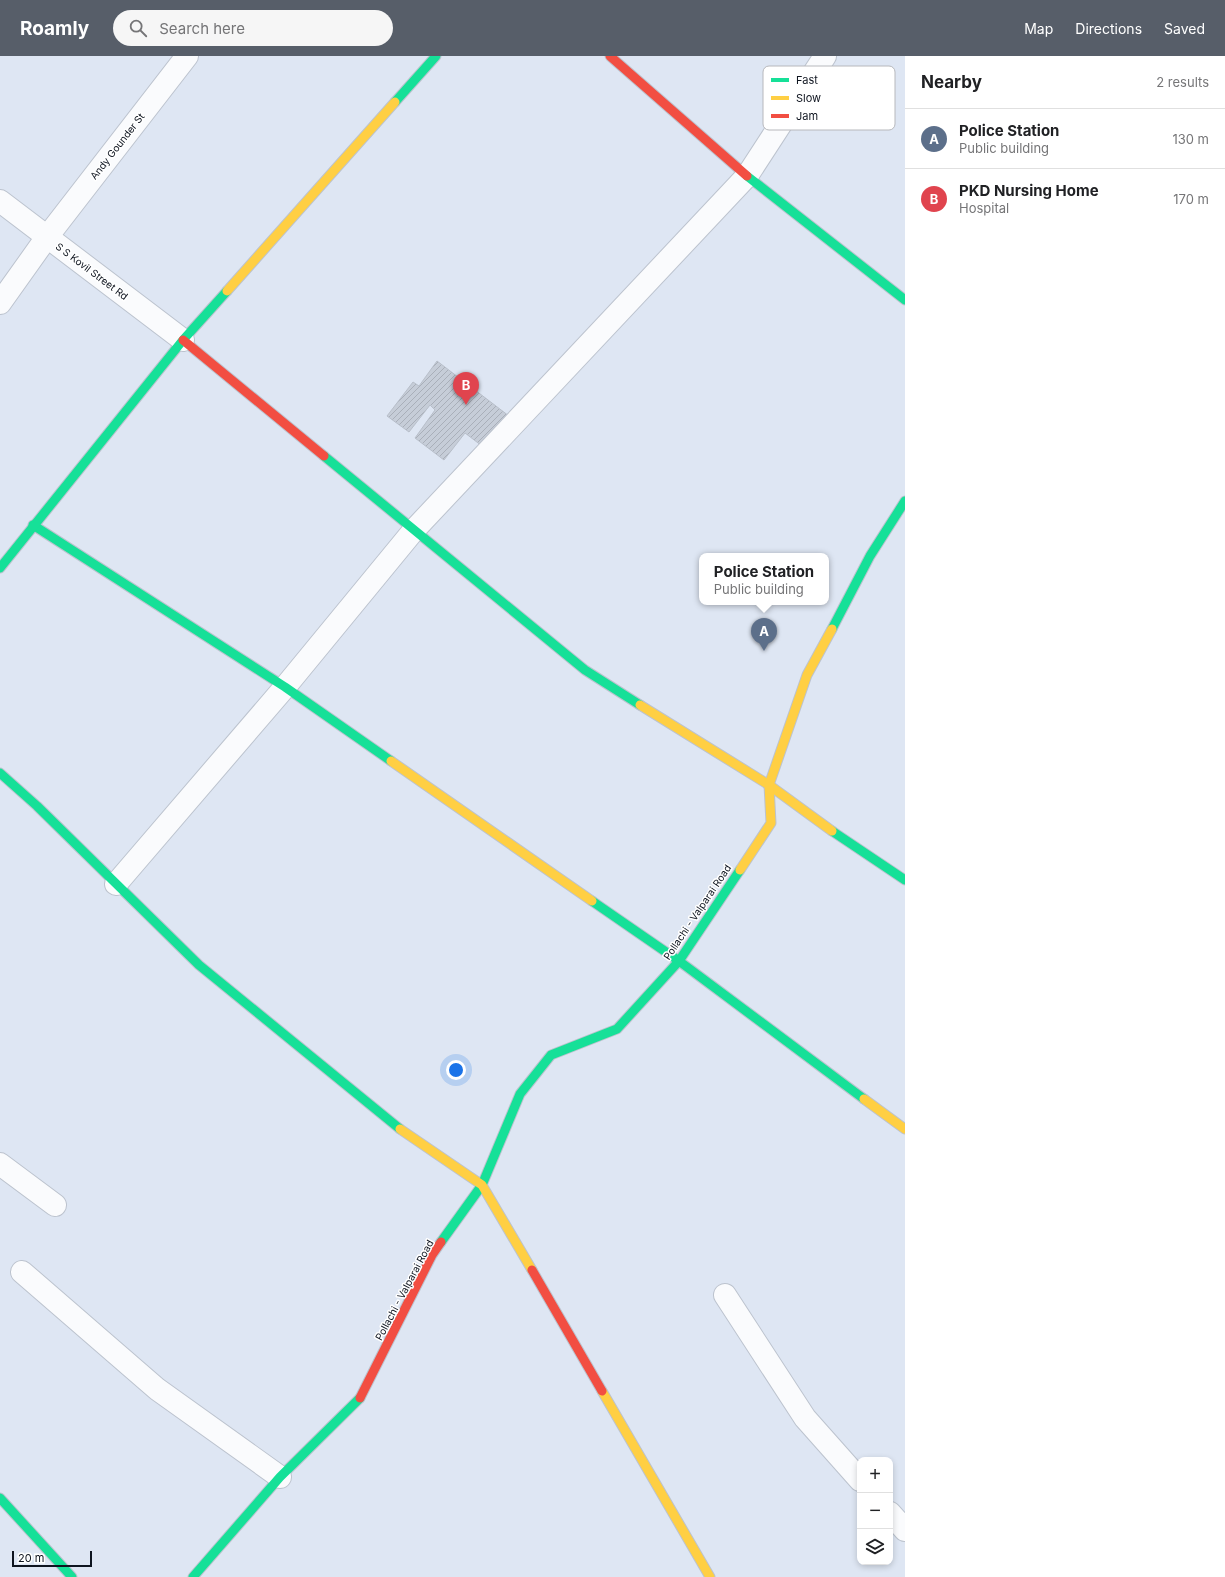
<!DOCTYPE html>
<meta charset="utf-8">
<style>
:root{--surface:#fff;--page:#f6f6f6;--text:#202124;--muted:#757577;--line:#e0e0e0;--accent:#575e69}
body{margin:0;font-family:Inter,sans-serif;background:var(--page);color:var(--text)}
.controls{position:absolute;right:12px;bottom:12px;display:grid;overflow:hidden;border-radius:8px;box-shadow:0 2px 6px #0003}
.controls button{width:36px;height:36px;display:grid;place-items:center;padding:0;border:0;border-bottom:1px solid var(--line);background:var(--surface);color:var(--text);font:20px sans-serif}
.scale{position:absolute;left:12px;bottom:10px;width:80px;box-sizing:border-box;padding-left:4px;border:2px solid #0e141f;border-top:0;font-size:11px;line-height:14px;white-space:nowrap;color:#0e141f;-webkit-text-stroke:3px #fff;paint-order:stroke}
.you{position:absolute;left:456px;top:1014px;width:14px;height:14px;margin:-10px;border:3px solid #fff;border-radius:50%;background:#1a73e8;box-shadow:0 0 0 6px #1a73e833}
.badge{display:grid;place-items:center;width:26px;height:26px;border-radius:50%;background:var(--accent);color:#fff;font-size:13px;font-weight:700}
.pin{position:absolute;translate:-50% -33px;filter:drop-shadow(0 1px 2px #0008)}
.pin::after{content:'';position:absolute;top:21px;width:14px;height:12px;background:inherit;clip-path:polygon(0 0,100% 0,50% 100%)}
.popup{position:absolute;left:699px;top:497px;width:130px;height:52px;box-sizing:border-box;display:grid;place-content:center;border-radius:8px;background:var(--surface);filter:drop-shadow(0 1px 3px #0005);font-size:13px;white-space:nowrap;color:var(--muted)}
.popup b{font-size:15px;color:var(--text)}
.popup::after{content:'';position:absolute;left:50%;top:100%;margin-left:-8px;border:8px solid transparent;border-top-color:var(--surface)}
.list{margin:0;padding:0;list-style:none}
h2{display:flex;justify-content:space-between;align-items:center;height:52px;margin:0;padding:0 16px;font-size:17px}
h2 small{font-size:13px;font-weight:400;color:var(--muted)}
.list li{display:grid;grid-template-columns:26px 1fr auto;gap:12px;align-items:center;box-sizing:border-box;height:60px;padding:0 16px;border-top:1px solid var(--line)}
.list b{display:block;font-size:15px;white-space:nowrap}
.list p{margin:0;font-size:13px;white-space:nowrap;color:var(--muted)}
.list em{font-size:13px;font-style:normal;color:var(--muted)}
.icon{flex:none;width:22px;height:22px;fill:none;stroke:currentColor;stroke-width:2;stroke-linecap:round;stroke-linejoin:round}
.map{position:relative;flex:none;width:905px;height:1521px;overflow:hidden}
header{display:flex;align-items:center;gap:24px;box-sizing:border-box;height:56px;padding:0 20px;background:var(--accent);color:#fff}
header strong{font-size:19px}
nav{display:flex;gap:22px;margin-inline-start:auto;font-size:14px}
.search{width:280px;height:36px;background:var(--page);display:flex;align-items:center;gap:10px;box-sizing:border-box;padding:0 14px;border-radius:22px;color:var(--muted);font-size:15px}
main{display:flex}
aside{flex:1;background:var(--surface)}
.map>svg:first-child{display:block}
.building{fill:url(#building-hatch);stroke:#b8bfca}
.lines{fill:none;stroke-linecap:round;stroke-linejoin:round}
.street-casing{stroke:#bcc3ce;stroke-width:24}
.fast-casing{stroke:#bcc3ce;stroke-width:11}
.slow-casing{stroke:#bcc3ce;stroke-width:11}
.jam-casing{stroke:#bcc3ce;stroke-width:11}
.street{stroke:#fafbfd;stroke-width:22}
.fast{stroke:#16e098;stroke-width:9}
.slow{stroke:#ffcf43;stroke-width:9}
.jam{stroke:#f24e42;stroke-width:9}
.labels{text-anchor:middle;stroke-width:3;stroke-linejoin:round;paint-order:stroke}
.street-label{font-size:10px;fill:#0e141f;stroke:#fff}
.key{fill:#fff;stroke:#b7b8bc;stroke-width:1}
.key-label{font-size:11px;fill:#0e141f}
</style>
<header>
<strong>Roamly</strong>
<div class="search"><svg class="icon" aria-label="search" viewBox="0 0 24 24"><circle cx="10" cy="10" r="6"/><path d="M15 15l6 6"/></svg>Search here</div>
<nav><a>Map</a><a>Directions</a><a>Saved</a></nav>
</header>
<main>
<div class="map">
<svg width="905" height="1521" viewBox="0 0 905 1521">
<defs>
<pattern id="building-hatch" width="6" height="6" patternUnits="userSpaceOnUse"><rect width="6" height="6" fill="#c6cdd8"/><path d="M-1 1l2-2M0 6l6-6M5 7l2-2" fill="none" stroke="#a9afb9"/></pattern>
</defs>
<rect width="100%" height="100%" fill="#dee6f3"/>
<!-- building -->
<polygon class="building" points="437,305 509,360 486,393 465,377 444,404 415,382 435,354 430,349 409,376 387,360 413,326 419,330"/>
<g class="lines">
<!-- street casing -->
<g class="street-casing">
<g id="street">
<polyline points="0,145 183,284"/>
<polyline points="0,247 47,181 187,0"/>
<polyline points="116,828 285,631 414,474 747,120 825,0"/>
<polyline points="0,1108 55,1149"/>
<polyline points="22,1216 157,1333 280,1421"/>
<polyline points="725,1239 805,1362 860,1424"/>
<polyline points="890,1457 905,1474"/>
</g>
</g>
<!-- fast casing -->
<g class="fast-casing">
<g id="fast">
<polyline points="395,46 436,0"/>
<polyline points="747,120 905,244"/>
<polyline points="324,400 585,614 640,649"/>
<polyline points="33,469 285,631 391,705"/>
<polyline points="0,512 183,284 227,235"/>
<polyline points="832,573 870,500 905,445"/>
<polyline points="0,717 37,750 199,909 400,1073"/>
<polyline points="832,775 905,824"/>
<polyline points="592,845 679,905 864,1043"/>
<polyline points="441,1186 482,1129 520,1038 551,999 617,973 679,905 740,814"/>
<polyline points="0,1442 72,1521"/>
<polyline points="193,1521 280,1421 360,1342"/>
</g>
</g>
<!-- slow casing -->
<g class="slow-casing">
<g id="slow">
<polyline points="227,235 395,46"/>
<polyline points="640,649 769,729 832,775"/>
<polyline points="391,705 592,845"/>
<polyline points="740,814 771,767 769,729 807,619 832,573"/>
<polyline points="864,1043 905,1073"/>
<polyline points="400,1073 482,1129 532,1214"/>
<polyline points="602,1335 710,1521"/>
</g>
</g>
<!-- jam casing -->
<g class="jam-casing">
<g id="jam">
<polyline points="610,0 747,120"/>
<polyline points="183,284 324,400"/>
<polyline points="532,1214 602,1335"/>
<polyline points="360,1342 432,1199 441,1186"/>
</g>
</g>
<!-- street -->
<use href="#street" class="street"/>
<!-- fast -->
<use href="#fast" class="fast"/>
<!-- slow -->
<use href="#slow" class="slow"/>
<!-- jam -->
<use href="#jam" class="jam"/>
</g>
<g class="labels">
<!-- street labels -->
<g class="street-label">
<text transform="translate(117 90) rotate(-52)" y="4">Andy Gounder St</text>
<text transform="translate(92 215) rotate(37)" y="4">S S Kovil Street Rd</text>
<text transform="translate(697 856) rotate(-56)" y="4">Pollachi - Valparai Road</text>
<text transform="translate(404 1234) rotate(-62)" y="4">Pollachi - Valparai Road</text>
</g>
</g>
<!-- legend -->
<rect x="763" y="10" width="132" height="64" rx="6" class="key"/>
<rect x="771" y="22" width="18" height="4" fill="#16e098"/>
<rect x="771" y="40" width="18" height="4" fill="#ffcf43"/>
<rect x="771" y="58" width="18" height="4" fill="#f24e42"/>
<g class="key-label">
<text x="796" y="28">Fast</text>
<text x="796" y="46">Slow</text>
<text x="796" y="64">Jam</text>
</g>
</svg>
<div class="controls">
<button>+</button>
<button>−</button>
<button><svg class="icon" aria-label="layers" viewBox="0 0 24 24"><path d="M12 4l9 5-9 5-9-5zM3 14l9 5 9-5"/></svg></button>
</div>
<div class="scale">20 m</div>
<div class="you"></div>
<div class="pin badge" style="left:764px;top:595px;background:#5c6f8a">A</div>
<div class="popup"><b>Police Station</b>Public building</div>
<div class="pin badge" style="left:466px;top:349px;background:#e0444e">B</div>
</div>
<aside>
<h2>Nearby<small>2 results</small></h2>
<ul class="list">
<li><span class="badge" style="background:#5c6f8a">A</span><div><b>Police Station</b><p>Public building</p></div><em>130 m</em></li>
<li><span class="badge" style="background:#e0444e">B</span><div><b>PKD Nursing Home</b><p>Hospital</p></div><em>170 m</em></li>
</ul>
</aside>
</main>
